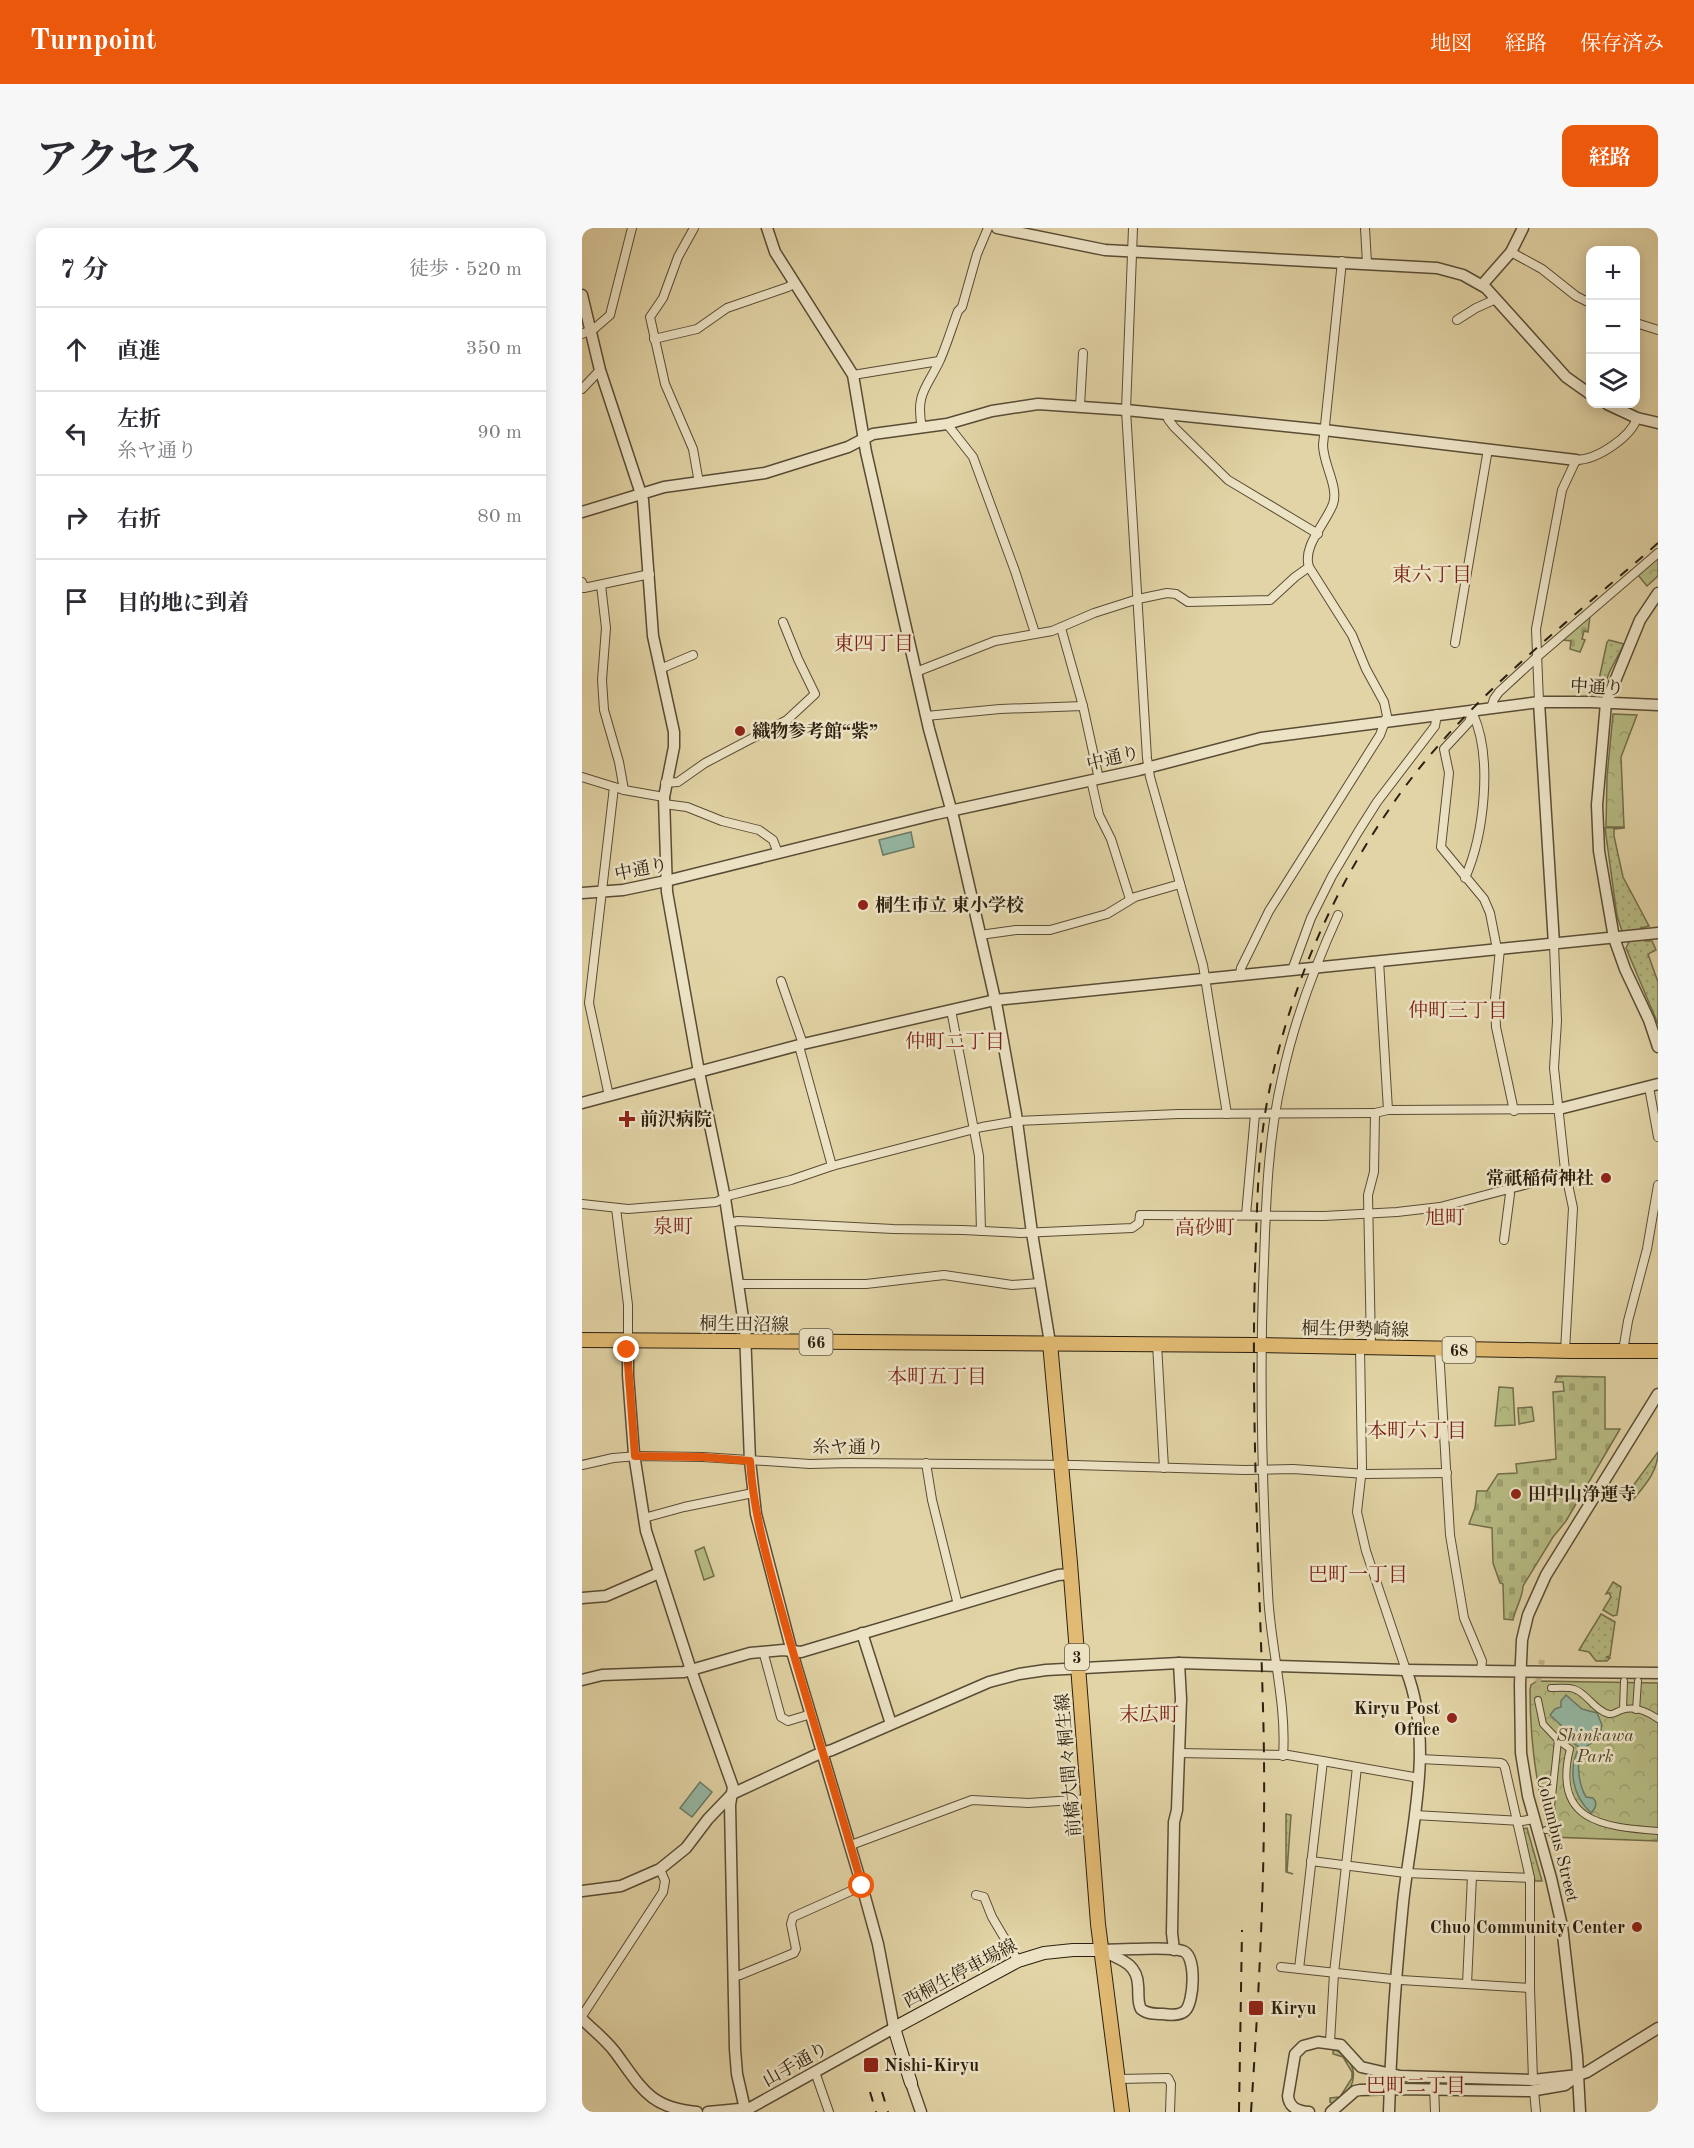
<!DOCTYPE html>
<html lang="ja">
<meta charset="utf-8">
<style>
:root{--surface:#fff;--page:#f7f7f7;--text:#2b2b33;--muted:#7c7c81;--line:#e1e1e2;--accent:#ea580c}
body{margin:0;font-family:"Old Standard TT","Noto Serif JP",serif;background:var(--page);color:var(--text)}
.controls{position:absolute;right:18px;top:18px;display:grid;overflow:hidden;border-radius:12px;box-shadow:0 3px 15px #0003}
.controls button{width:54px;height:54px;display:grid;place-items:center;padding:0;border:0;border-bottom:2px solid var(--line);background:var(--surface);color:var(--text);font:30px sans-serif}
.stop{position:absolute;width:18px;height:18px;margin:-14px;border:4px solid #ea580c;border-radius:50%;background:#fff}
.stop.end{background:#ea580c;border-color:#fff;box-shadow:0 2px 6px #0008}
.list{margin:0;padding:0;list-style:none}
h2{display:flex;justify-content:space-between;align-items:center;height:78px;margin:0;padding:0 24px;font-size:26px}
h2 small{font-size:20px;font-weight:400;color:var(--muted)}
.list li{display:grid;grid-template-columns:39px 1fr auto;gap:18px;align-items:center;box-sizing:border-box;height:84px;padding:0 24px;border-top:2px solid var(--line)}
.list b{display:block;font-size:22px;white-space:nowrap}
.list p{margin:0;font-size:20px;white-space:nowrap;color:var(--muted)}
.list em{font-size:20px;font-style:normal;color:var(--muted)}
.icon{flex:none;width:33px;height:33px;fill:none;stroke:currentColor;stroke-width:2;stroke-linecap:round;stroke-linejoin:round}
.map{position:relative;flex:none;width:1076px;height:1884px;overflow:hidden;border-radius:12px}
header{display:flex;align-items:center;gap:36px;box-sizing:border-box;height:84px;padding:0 30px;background:var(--accent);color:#fff}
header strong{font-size:28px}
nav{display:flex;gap:33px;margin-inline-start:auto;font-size:21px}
.intro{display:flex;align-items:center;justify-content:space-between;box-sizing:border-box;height:144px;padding:0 36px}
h1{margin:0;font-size:42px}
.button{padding:15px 27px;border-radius:12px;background:var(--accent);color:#fff;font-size:21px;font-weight:700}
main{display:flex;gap:36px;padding:0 36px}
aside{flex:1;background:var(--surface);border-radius:12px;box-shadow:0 3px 15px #0003}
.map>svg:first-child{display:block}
.grass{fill:url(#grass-dots);stroke:#716e4a;stroke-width:1.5}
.cemetery{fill:url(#cemetery-stones);stroke:#716e4a;stroke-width:1.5}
.park{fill:url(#park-crowns);stroke:#716e4a;stroke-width:1.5}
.pitch{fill:#b7bc84;stroke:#716e4a;stroke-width:1.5}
.water{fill:#95b8a4;stroke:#6b7b68;stroke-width:1.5}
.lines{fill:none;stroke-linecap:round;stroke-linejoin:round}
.pedestrian-tunnel{stroke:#bdb088;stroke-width:6;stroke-dasharray:6 3;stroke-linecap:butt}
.pedestrian-casing{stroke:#594c35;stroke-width:8}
.minor-casing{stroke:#594c35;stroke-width:10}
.tertiary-casing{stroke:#594c35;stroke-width:13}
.secondary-casing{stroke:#2b1f0f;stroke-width:14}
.primary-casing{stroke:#2b1f0f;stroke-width:16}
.pedestrian{stroke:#ece3c5;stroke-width:6}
.minor{stroke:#ece3c5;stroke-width:8}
.tertiary{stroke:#ece3c5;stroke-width:10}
.secondary{stroke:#ece3c5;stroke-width:12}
.primary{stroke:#e1ba73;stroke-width:14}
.rail{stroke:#2b1f0f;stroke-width:2;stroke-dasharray:10 10;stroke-linecap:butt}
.route{stroke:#ea580c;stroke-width:8}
.poi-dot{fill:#8f2418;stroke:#ece3c5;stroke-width:2}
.labels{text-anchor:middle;stroke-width:5;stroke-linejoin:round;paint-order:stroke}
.shield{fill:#ece3c5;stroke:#655a46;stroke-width:1.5}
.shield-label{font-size:16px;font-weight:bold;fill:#2b1f0f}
.street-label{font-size:18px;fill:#2b1f0f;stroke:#ece3c5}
.poi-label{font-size:18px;font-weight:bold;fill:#2b1f0f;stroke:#ece3c5;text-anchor:start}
.park-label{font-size:18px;font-style:italic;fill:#4e462c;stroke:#ece3c5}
.neighbourhood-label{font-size:20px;fill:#7a1f14;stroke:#ece3c5}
</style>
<header>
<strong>Turnpoint</strong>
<nav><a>地図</a><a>経路</a><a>保存済み</a></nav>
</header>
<div class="intro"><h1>アクセス</h1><a class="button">経路</a></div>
<main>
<aside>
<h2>7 分<small>徒歩 · 520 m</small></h2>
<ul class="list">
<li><svg class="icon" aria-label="ahead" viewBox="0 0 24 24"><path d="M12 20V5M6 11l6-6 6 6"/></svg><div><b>直進</b></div><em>350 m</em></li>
<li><svg class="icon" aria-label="left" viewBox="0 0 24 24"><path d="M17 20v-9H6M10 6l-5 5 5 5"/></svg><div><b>左折</b><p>糸ヤ通り</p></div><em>90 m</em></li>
<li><svg class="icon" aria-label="right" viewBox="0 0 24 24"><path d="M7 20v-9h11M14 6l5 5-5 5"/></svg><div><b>右折</b></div><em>80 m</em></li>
<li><svg class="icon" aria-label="arrive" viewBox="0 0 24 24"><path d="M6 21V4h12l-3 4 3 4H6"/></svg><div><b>目的地に到着</b></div></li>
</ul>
</aside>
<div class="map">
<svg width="1076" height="1884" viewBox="0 0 1076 1884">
<defs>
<pattern id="grass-dots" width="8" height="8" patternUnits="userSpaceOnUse" patternTransform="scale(1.5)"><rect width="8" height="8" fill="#b7bc84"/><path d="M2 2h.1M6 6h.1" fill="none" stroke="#9ea171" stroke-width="1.8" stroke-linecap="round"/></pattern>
<pattern id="cemetery-stones" width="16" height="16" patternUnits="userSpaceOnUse" patternTransform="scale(1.5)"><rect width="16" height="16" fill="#b7bc84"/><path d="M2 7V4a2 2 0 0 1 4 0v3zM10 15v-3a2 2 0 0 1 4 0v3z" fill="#9ea171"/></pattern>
<pattern id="park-crowns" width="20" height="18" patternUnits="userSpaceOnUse" patternTransform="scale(1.5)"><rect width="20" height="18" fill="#b7bc84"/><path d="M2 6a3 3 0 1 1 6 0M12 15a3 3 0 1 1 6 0" fill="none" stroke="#9ea171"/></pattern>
</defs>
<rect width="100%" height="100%" fill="#e2d4a6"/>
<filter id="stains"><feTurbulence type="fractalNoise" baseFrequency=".00333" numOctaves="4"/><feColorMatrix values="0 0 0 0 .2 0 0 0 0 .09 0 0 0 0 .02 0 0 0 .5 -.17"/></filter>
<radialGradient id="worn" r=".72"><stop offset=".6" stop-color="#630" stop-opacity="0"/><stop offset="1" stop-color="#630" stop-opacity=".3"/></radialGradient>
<!-- grass -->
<g class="grass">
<polygon points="1027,412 1042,416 1027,445 1021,462 1015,461 1025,414"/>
<polygon points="1042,599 1042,600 1032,601 1032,608 1041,649 1067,698 1059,700 1063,713 1070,713 1074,722 1066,726 1076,754 1076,796 1044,720 1047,714 1045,703 1040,703 1035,688 1023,600"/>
<path d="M1076 1224C1076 1244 1062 1258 1050 1273L1042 1270Z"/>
<polygon points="1031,1354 1039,1359 1035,1387 1031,1388 1021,1382 1029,1369 1027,1365 1024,1366"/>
<polygon points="1019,1386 1033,1394 1028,1428 1024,1429 1028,1430 1025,1433 1014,1433 1007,1424 997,1422"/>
<polygon points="704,1586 709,1587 705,1644 711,1646 704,1644"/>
<polygon points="945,1600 960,1653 953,1653 940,1601"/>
<path d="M754 1822C780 1837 775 1861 752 1876L748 1874V1870L758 1869 770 1850V1844L761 1829 751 1826V1823Z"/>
</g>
<!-- cemetery -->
<g class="cemetery">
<polygon points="1008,388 1006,404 1002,403 1000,411 1003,412 998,424 988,421 989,413 981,412"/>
<path d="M975 1148 1023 1149V1201H1038L984 1293 971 1309 941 1358C941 1369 933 1381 931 1392L922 1391 921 1356 918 1355 911 1335 910 1300 887 1296 893 1280 895 1263H905L916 1246 935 1245 934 1236 974 1231 971 1164 982 1163 981 1154H973Z"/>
<polygon points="950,1179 952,1193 937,1196 936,1180"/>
</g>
<!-- park -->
<g class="park">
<polygon points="1076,330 1076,348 1065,358 1056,347"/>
<polygon points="1031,486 1055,487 1039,529 1042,599 1024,599 1025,549"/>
<polygon points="917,1159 931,1160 933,1197 913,1198"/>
<path d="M955 1453 1076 1455V1613L968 1609C954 1560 948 1513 948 1462L949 1457Z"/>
</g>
<!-- pitch -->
<polygon class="pitch" points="122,1319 132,1348 122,1352 113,1323"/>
<!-- water -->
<g class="water">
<polygon points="329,604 332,619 301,627 297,612"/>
<path d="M984 1467 1000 1481 1015 1485 1020 1497 1017 1510C1013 1514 1010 1514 1005 1518 991 1527 997 1557 1004 1569L1011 1570C1016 1575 1014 1580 1009 1585 990 1567 986 1542 997 1519L988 1513 983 1501 968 1487 973 1481 979 1479V1473Z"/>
<polygon points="118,1554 130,1564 110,1589 98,1580"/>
</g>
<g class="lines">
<!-- pedestrian-tunnel -->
<polyline class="pedestrian-tunnel" points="956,1472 955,1460 960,1432"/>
<!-- pedestrian casing -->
<g class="pedestrian-casing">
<g id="pedestrian">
<path d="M969 1460C976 1460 985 1459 992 1461 1005 1465 1013 1483 1027 1486 1032 1487 1035 1483 1040 1482 1052 1478 1066 1484 1076 1491"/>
<polyline points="956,1472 961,1496 976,1512 969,1578 973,1602 964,1602"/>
<polyline points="1041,1481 1042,1453"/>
<polyline points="1054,1482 1056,1453"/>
<path d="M976 1512 988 1521C970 1593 1020 1599 1076 1603"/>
</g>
</g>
<!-- minor casing -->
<g class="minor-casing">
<g id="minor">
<polyline points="112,0 96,29 81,70 68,89 83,156 111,221 117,255"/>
<polyline points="551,0 544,182 565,530 568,549 621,737 645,886"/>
<polyline points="783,0 785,35"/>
<polyline points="929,24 960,41 994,68 1008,75"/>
<polyline points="875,92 894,80 914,71"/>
<polyline points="1054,95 1076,102"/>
<polyline points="0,106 13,100 28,87 50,0"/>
<polyline points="72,111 115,101 145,80 206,59 213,55"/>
<polyline points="271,147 357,133"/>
<polyline points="0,161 18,142"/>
<polyline points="498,178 501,125"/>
<polyline points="585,186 586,191 592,199 646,252 736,306"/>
<polyline points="365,196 391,229 433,343 453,405"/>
<path d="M340 200C333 165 345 160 358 132 365 116 370 99 376 83L380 79 395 26 406 0"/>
<polyline points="0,354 2,360 68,346"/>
<polyline points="19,357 24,400 20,452 22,482 37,534 42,562"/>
<polyline points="479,400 501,478 517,551"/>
<polyline points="873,415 906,221"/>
<polyline points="78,441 111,427"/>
<polyline points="334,444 413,413 470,403 512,385 556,371 585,365 594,366 606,374 688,372 713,349 727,339"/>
<path d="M957 474 954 401 980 262 994 232C1015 232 1049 209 1055 190"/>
<polyline points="909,480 912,471 917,464 955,429 1076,325"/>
<polyline points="892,481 887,494 862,521 867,545 859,619 902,671 908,685 915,721"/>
<polyline points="344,488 418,481 501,478"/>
<polyline points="0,549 42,562 82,569"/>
<polyline points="509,552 517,587 529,611 548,671"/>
<polyline points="83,555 96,554 123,535 205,492 233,466 216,431 201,394"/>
<polyline points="82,576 105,579 140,593 177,602 191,612 196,625"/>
<path d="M883 650C902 607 911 530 891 486"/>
<polyline points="398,707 434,702 468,702 525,686 553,669 598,656"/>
<polyline points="972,716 975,793 972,840 983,942 991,980 983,1123"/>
<polyline points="918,721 913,771 914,799 932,883"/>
<polyline points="710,742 729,690 750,648 776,604 795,574 853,498 855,486"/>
<path d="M658 746 659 740 687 683 798 507 805 488 802 474 784 441 770 407 727 339C720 318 744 295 751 276 757 259 741 236 741 217L760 33"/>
<polyline points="199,753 221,816"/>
<polyline points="369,782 397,928 399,1003"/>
<polyline points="217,818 250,938"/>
<polyline points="1067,859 1076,909"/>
<polyline points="27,868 7,775 32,559"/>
<polyline points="806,882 977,881"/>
<polyline points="0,976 46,981 134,974 149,967 209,952 250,938 400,899 435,893 596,886 793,885"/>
<polyline points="34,980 46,1077 46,1112"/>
<polyline points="664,987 673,886"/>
<polyline points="147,995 156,993 311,1001 381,1002 439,1005 550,1000 557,995 558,987 563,987 742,988 815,984 858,979 984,946"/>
<polyline points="922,1012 928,966 927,959"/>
<polyline points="156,1056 284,1056 362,1047 430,1057 458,1055"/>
<polyline points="575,1116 582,1240"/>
<polyline points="778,1119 780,1240 775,1284 784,1323 824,1442"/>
<polyline points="789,1119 786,967 792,944 793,885 806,882 797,733"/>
<polyline points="857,1121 868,1307 882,1390 900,1433 899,1443"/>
<polyline points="1041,1123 1046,1093 1065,1021 1076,957"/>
<polyline points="344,1235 350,1272 376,1377"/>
<polyline points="0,1237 31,1230 56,1228 121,1229 228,1236 267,1235 493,1237 663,1242 711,1241 784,1246 865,1245"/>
<polyline points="62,1290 102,1279 171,1265"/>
<polyline points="181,1423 199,1489 206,1493 229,1486"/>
<polyline points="597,1525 706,1527 741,1533"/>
<path d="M701 1528C705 1475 688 1418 686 1365 680 1255 677 1144 682 1034 684 972 686 911 700 850 712 793 732 740 756 687"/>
<polyline points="838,1531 919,1535 921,1536 923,1540 948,1650 948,1760 951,1852"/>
<polyline points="832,1587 940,1593 952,1591"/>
<polyline points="269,1617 390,1572 446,1575 507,1571"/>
<polyline points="729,1633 824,1645 948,1650"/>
<polyline points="394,1667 402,1669 410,1689 436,1733"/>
<polyline points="699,1739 819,1752 948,1760"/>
<polyline points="717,1741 741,1533 837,1550"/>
<polyline points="152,1748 158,1747 212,1725 214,1721 209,1696 211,1689 280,1658"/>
<polyline points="885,1756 890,1648"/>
<polyline points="0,1788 81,1664 83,1653 78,1641"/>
<polyline points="748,1814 752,1745 775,1539"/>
<polyline points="233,1844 247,1884"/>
<polyline points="536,1851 586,1850 589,1856 588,1884"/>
<polyline points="852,1857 853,1884"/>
<polyline points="952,1863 954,1884"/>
</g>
</g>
<!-- tertiary casing -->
<g class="tertiary-casing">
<g id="tertiary">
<polyline points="185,0 193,24 271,147 284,224 347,501 372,592 415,780 434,886 450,1005 468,1115"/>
<polyline points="415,0 523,22 855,40 881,47 904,60 984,149 1008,166"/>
<polyline points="900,57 929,24 941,0"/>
<polyline points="0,67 18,142 61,272 71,408 92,504 92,519 82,569 85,664 117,844 143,970 156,1056 163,1103 168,1233 174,1286 210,1424 280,1658 296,1716 312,1800 168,1880 126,1884"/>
<polyline points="1025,176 1055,190 1076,195"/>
<polyline points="0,284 82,259 183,245 266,219 291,206 365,196 410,183 456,176 544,182 742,202 994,232"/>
<polyline points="1076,365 1058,392 1024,475 1015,577 1017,623 1032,710 1043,741 1067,792 1076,819"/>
<polyline points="957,474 972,716"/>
<polyline points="0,665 41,662 84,653 354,586 557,542 679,510 957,474 1009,474 1076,477"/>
<polyline points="0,875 221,816 413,772 1076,705"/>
<polyline points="977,881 1076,856"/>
<polyline points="46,1112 46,1147 52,1226 64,1303 109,1442 151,1559 148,1577 153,1821 155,1846 163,1881"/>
<polyline points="0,1370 24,1368 77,1345"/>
<polyline points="280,1405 309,1496"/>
<polyline points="0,1452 20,1447 102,1444 168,1425 201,1422 219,1424 476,1347 489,1346"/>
<polyline points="0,1663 39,1658 78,1641 104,1620 126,1591 150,1566 234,1527 250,1522 407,1454 437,1446 464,1442 597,1435 824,1442 1076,1445"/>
<path d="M551 1721C566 1721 587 1719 601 1723 615 1728 612 1775 603 1783 597 1788 588 1787 581 1786 573 1786 565 1786 559 1781 555 1774 557 1765 556 1757 555 1734 536 1731 519 1722Z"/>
<polyline points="592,1722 590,1705 592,1594 595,1582 599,1471 597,1435"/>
<path d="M0 1791C11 1802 24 1812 33 1824 59 1859 67 1880 115 1884"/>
<polyline points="329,1855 339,1884"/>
<path d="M727 1884C716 1883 707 1880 706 1868L713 1826 721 1818 736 1814 759 1817 779 1839 818 1848 951 1852 996 1847 1005 1844 1076 1800"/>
<polyline points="749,1884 773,1863 778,1862 818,1861 948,1863 983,1857 996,1847"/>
<path d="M807 1884C809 1814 814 1745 821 1675 829 1599 853 1516 824 1442"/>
<polyline points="998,1884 995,1828 980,1698 969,1650 946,1568 939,1525 938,1456 940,1412 946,1387 964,1347 1076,1166"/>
</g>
</g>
<!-- secondary casing -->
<g class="secondary-casing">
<polyline id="secondary" points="329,1855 312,1800 436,1733 462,1725 491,1722 519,1722"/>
</g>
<!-- primary casing -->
<g class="primary-casing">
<g id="primary">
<polyline points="0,1112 674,1117 989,1123 1076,1123"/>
<polyline points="468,1115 488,1335 516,1696 540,1884"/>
</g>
</g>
<!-- pedestrian -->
<use href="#pedestrian" class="pedestrian"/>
<!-- minor -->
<use href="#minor" class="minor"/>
<!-- tertiary -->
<use href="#tertiary" class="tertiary"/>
<!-- secondary -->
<use href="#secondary" class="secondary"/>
<!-- primary -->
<use href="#primary" class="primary"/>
<!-- rail -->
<g class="rail">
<polyline points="288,1864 294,1884"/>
<polyline points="300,1864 306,1884"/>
<polyline points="657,1884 660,1702"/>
<path d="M669 1884C678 1750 685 1615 681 1480 677 1334 669 1189 673 1042 675 988 675 933 684 880 703 772 746 670 808 580 879 475 982 398 1076 315"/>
</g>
</g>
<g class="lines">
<!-- route -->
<path class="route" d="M45 1122 53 1228 121 1229 168 1233C172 1291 189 1346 205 1403 229 1488 256 1572 280 1658"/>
</g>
<!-- markers -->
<g class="poi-dot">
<circle cx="158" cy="503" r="6"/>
<circle cx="281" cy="677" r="6"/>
<path d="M42 882h6v6h6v6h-6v6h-6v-6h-6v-6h6z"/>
<circle cx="1024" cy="950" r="6"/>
<circle cx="934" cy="1266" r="6"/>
<circle cx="870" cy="1490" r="6"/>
<circle cx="1055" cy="1699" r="6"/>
<rect x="666" y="1772" width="16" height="16" rx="3"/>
<rect x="281" y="1829" width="16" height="16" rx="3"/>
</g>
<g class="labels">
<!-- shield labels -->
<g class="shield">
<rect x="217.5" y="1101" width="33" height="26" rx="4.5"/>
<rect x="860.5" y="1109" width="33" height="26" rx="4.5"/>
<rect x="483" y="1416" width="24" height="26" rx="4.5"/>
</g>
<g class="shield-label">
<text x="234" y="1120">66</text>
<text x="877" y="1128">68</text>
<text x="495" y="1435">3</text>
</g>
<!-- street labels -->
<g class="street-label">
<text transform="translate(1015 459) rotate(3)" y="6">中通り</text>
<text transform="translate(531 530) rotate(-13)" y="6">中通り</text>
<text transform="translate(59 641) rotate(-11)" y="6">中通り</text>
<text transform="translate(162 1096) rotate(1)" y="6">桐生田沼線</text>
<text transform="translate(773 1101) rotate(1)" y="6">桐生伊勢崎線</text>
<text x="266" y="1225">糸ヤ通り</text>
<text transform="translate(486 1537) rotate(-95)" y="6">前橋大間々桐生線</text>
<text transform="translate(976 1611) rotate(76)" y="6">Columbus Street</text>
<text transform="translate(378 1745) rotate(-28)" y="6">西桐生停車場線</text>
<text transform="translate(213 1836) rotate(-29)" y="6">山手通り</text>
</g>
<!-- poi labels -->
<g class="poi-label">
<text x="170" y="509">織物参考館“紫”</text>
<text x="293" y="683">桐生市立 東小学校</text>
<text x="58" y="897">前沢病院</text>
<text x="1012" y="956" text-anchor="end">常祇稲荷神社</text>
<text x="946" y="1272">田中山浄運寺</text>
<text x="858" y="1486" text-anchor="end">Kiryu Post<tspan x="858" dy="21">Office</tspan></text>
<text x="1043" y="1705" text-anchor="end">Chuo Community Center</text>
<text x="688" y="1786">Kiryu</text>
<text x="302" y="1843">Nishi-Kiryu</text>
</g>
<!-- park labels -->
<g class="park-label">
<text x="1013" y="1513">Shinkawa<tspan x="1013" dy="21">Park</tspan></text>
</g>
<!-- neighbourhood labels -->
<g class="neighbourhood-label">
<text x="850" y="353">東六丁目</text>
<text x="292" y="422">東四丁目</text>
<text x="876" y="789">仲町三丁目</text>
<text x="373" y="820">仲町二丁目</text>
<text x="863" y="996">旭町</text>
<text x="91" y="1005">泉町</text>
<text x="623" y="1006">高砂町</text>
<text x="355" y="1155">本町五丁目</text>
<text x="835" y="1209">本町六丁目</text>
<text x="776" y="1353">巴町一丁目</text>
<text x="567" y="1493">末広町</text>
<text x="834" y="1864">巴町二丁目</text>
</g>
</g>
<rect width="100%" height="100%" filter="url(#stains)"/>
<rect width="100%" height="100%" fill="url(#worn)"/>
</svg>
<div class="controls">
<button>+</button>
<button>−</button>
<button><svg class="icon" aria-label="layers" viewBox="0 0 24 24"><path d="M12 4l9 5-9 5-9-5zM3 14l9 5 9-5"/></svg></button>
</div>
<div class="stop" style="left:280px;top:1658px"></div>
<div class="stop end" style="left:45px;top:1122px"></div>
</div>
</main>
